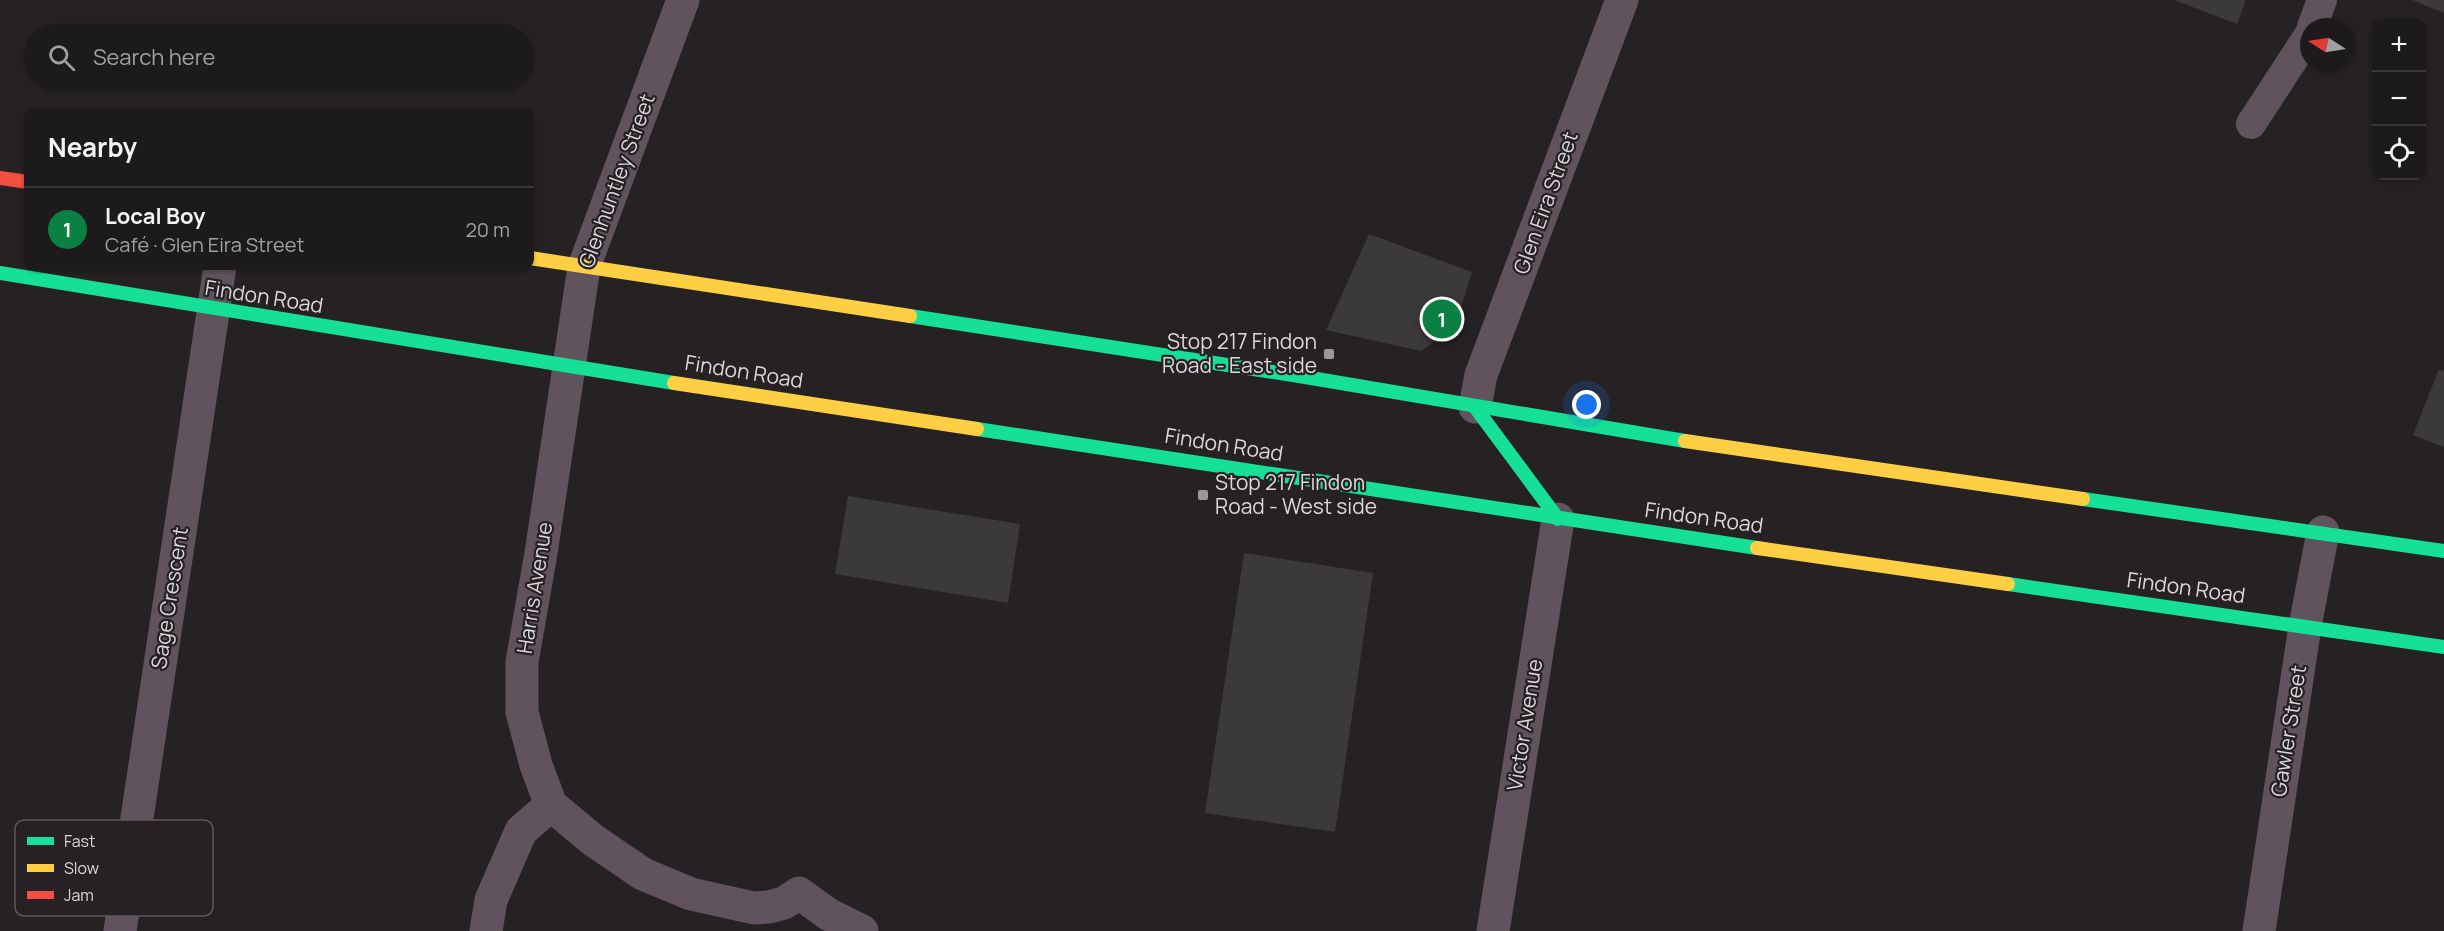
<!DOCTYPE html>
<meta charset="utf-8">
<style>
:root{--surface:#1c1a1b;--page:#252324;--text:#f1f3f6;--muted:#a0a1a3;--line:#3a383a;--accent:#0b8043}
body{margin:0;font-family:Manrope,sans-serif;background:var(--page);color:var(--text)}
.controls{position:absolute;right:18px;top:18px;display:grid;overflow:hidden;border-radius:12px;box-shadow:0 2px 4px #0004}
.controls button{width:54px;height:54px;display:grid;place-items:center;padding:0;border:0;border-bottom:2px solid var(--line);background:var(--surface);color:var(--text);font:30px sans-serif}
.compass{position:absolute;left:2300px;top:18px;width:54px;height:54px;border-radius:50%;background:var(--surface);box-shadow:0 2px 4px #0004;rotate:282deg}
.you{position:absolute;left:1587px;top:405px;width:21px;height:21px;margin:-15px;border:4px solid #fff;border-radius:50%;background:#1a73e8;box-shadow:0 0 0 9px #1a73e833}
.badge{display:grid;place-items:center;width:39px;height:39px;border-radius:50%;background:var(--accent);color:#fff;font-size:20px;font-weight:700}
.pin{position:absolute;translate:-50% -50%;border:3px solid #fff;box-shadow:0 2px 6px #0006}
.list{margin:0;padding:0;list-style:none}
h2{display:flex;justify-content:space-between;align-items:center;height:78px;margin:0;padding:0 24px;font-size:26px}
h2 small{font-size:20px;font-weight:400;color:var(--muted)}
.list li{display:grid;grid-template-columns:39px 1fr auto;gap:18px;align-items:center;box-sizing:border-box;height:84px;padding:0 24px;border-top:2px solid var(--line)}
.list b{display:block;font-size:22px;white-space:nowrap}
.list p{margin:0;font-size:20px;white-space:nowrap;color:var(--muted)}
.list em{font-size:20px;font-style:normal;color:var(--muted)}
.icon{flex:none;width:33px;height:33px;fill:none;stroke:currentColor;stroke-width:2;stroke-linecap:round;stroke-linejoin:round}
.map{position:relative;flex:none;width:2444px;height:931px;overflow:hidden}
.search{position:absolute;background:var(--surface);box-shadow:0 2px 4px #0004;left:24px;top:24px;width:510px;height:66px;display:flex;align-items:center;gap:15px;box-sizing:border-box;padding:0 21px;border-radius:33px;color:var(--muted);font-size:22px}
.panel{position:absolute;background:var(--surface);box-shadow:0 2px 4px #0004;left:24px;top:108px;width:510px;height:162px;border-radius:12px}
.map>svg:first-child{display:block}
.building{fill:#3c393a}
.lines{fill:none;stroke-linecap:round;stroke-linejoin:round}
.lane{stroke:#60535e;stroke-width:30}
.street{stroke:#60535e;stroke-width:33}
.fast{stroke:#16e098;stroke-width:14}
.slow{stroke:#ffcf43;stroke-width:14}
.jam{stroke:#f24e42;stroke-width:14}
.poi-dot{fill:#9c989a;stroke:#272125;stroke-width:2}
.labels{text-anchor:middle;stroke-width:4.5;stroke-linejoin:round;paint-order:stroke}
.street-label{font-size:21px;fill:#dbd7da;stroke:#272125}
.poi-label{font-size:21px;fill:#dbd7da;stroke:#272125;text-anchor:end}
.key{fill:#272125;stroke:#5d585b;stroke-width:1.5}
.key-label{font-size:16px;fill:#dbd7da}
</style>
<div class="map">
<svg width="2444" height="931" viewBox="0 0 2444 931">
<rect width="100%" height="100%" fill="#262224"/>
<!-- building -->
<g class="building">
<polygon points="2174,0 2246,0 2237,24"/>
<polygon points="2412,0 2444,0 2444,13"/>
<polygon points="1369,234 1472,272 1455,326 1421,351 1326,330"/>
<polygon points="2439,369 2444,371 2444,447 2413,435"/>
<polygon points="848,496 1020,524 1008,603 835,574"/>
<polygon points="1244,553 1373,573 1335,832 1205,813"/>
</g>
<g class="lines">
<!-- lane -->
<g class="lane">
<polyline points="2312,27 2322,0"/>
<polyline points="2251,124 2309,35"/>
</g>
<!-- street -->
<g class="street">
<polyline points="683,0 584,267 541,553 522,662 522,712 536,765 551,805 593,840 643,874 691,894 754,908 769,907 784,903 799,893 828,914 862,931"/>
<polyline points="1475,407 1481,375 1622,0"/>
<polyline points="120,931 220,266"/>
<polyline points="486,931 491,900 521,831 551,805"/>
<polyline points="1493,931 1558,519"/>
<polyline points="2259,931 2305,626 2323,532"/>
</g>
<!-- fast -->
<g class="fast">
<polyline points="0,273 674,383"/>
<polyline points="910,316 1299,376 1685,441"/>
<polyline points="1475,407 1558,519"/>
<polyline points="977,429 1757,548"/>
<polyline points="2083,499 2444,551"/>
<polyline points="2008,584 2444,647"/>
</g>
<!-- slow -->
<g class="slow">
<polyline points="530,258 910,316"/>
<polyline points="674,383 977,429"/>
<polyline points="1685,441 2083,499"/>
<polyline points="1757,548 2008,584"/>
</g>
<!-- jam -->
<polyline class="jam" points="0,178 28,182"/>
</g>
<!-- markers -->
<g class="poi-dot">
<rect x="1323" y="348" width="12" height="12" rx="3"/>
<rect x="1197" y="489" width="12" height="12" rx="3"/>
</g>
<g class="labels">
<!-- street labels -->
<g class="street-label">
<text transform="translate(617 181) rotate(-70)" y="7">Glenhuntley Street</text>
<text transform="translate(1546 203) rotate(-70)" y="7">Glen Eira Street</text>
<text transform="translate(264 297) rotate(9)" y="7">Findon Road</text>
<text transform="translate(744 372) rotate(9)" y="7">Findon Road</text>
<text transform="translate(1224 445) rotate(9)" y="7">Findon Road</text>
<text transform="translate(1704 518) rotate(8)" y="7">Findon Road</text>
<text transform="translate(535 588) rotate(-81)" y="7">Harris Avenue</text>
<text transform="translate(2186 588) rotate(8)" y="7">Findon Road</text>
<text transform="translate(170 598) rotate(-81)" y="7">Sage Crescent</text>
<text transform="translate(1525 725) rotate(-81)" y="7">Victor Avenue</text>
<text transform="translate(2289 731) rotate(-81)" y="7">Gawler Street</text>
</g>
<!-- poi labels -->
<g class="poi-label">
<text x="1317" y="349">Stop 217 Findon<tspan x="1317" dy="24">Road - East side</tspan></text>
<text x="1215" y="490" text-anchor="start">Stop 217 Findon<tspan x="1215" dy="24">Road - West side</tspan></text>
</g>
</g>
<!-- legend -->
<rect x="15" y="820" width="198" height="96" rx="9" class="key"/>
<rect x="27" y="837" width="27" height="8" fill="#16e098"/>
<rect x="27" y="864" width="27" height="8" fill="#ffcf43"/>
<rect x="27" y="891" width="27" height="8" fill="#f24e42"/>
<g class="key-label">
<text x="64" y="847">Fast</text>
<text x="64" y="874">Slow</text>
<text x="64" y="901">Jam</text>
</g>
</svg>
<div class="controls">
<button>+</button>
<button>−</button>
<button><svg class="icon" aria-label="locate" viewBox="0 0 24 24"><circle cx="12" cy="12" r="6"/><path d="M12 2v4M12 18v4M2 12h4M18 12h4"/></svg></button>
</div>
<svg class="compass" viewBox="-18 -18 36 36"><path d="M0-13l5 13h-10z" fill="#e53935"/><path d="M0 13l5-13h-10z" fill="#a0a1a3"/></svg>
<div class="you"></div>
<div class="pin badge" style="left:1442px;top:319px">1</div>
<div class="search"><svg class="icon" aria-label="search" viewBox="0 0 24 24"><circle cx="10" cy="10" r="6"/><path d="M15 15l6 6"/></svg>Search here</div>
<section class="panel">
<h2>Nearby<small></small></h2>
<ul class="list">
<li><span class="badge">1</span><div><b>Local Boy</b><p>Café · Glen Eira Street</p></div><em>20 m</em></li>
</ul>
</section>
</div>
